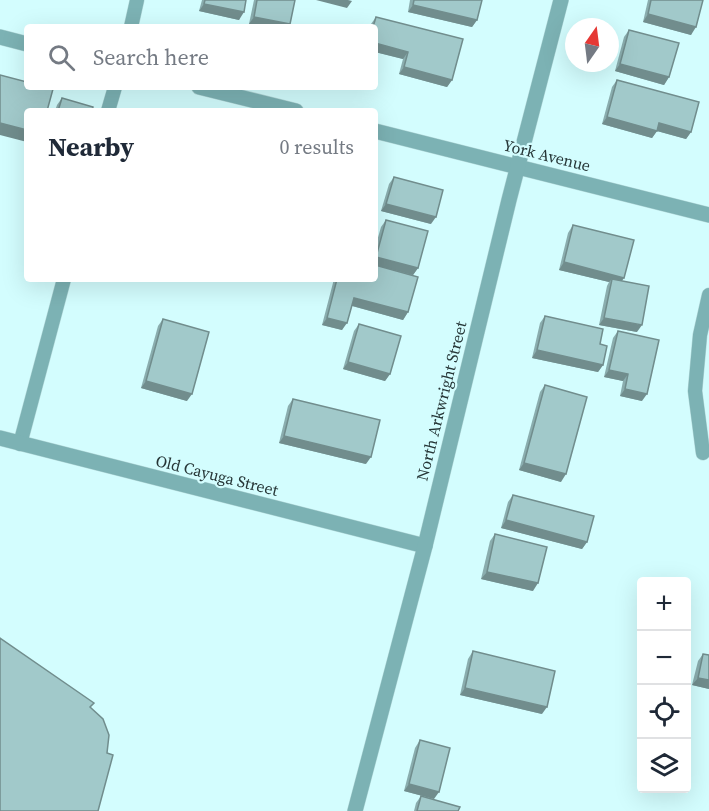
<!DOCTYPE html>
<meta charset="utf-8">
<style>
:root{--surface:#fff;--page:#f6f6f7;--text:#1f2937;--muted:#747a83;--line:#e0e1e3}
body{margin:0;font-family:"Source Serif 4",serif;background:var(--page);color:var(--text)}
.controls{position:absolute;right:18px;bottom:18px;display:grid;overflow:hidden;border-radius:6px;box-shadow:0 6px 24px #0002}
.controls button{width:54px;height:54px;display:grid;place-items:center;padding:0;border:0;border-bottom:2px solid var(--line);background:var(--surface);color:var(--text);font:30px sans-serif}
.compass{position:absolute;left:565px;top:18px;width:54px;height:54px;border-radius:50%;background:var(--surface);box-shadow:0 6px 24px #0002;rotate:14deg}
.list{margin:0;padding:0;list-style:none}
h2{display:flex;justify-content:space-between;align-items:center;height:78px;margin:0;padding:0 24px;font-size:26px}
h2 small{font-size:20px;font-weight:400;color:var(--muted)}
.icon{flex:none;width:33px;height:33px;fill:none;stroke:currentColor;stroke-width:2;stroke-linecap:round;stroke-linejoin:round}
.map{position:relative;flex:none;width:709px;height:811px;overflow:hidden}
.search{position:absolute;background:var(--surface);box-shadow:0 6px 24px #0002;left:24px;top:24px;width:354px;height:66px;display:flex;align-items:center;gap:15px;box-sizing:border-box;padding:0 21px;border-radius:6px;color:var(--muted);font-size:22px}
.panel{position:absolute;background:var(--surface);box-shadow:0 6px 24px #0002;left:24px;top:108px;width:354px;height:174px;border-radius:6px}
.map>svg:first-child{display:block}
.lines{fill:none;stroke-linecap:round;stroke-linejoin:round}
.lane-casing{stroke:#b4d9da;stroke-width:15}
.street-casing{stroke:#b4d9da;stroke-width:16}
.lane{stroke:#7cb2b4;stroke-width:14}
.street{stroke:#7cb2b4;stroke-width:15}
.wall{fill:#8aadae}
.shaded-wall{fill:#718d8d}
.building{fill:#a1c9ca;stroke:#718d8d;stroke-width:1.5}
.labels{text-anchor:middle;stroke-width:4.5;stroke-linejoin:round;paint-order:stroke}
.street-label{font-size:16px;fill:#263637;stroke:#d3fdfe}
</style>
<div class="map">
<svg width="709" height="811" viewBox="0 0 709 811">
<rect width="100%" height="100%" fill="#d3fdfe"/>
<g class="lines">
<!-- lane casing -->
<g class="lane-casing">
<g id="lane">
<polyline points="131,27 137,0"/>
<polyline points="108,111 115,87"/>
<polyline points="20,444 64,279"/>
<polyline points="703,453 695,391 700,335 709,295"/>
</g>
</g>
<!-- street casing -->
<g class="street-casing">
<g id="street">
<polyline points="0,37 27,44"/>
<polyline points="199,87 296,111"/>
<polyline points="375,131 709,215"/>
<polyline points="0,438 425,546"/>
<polyline points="355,811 425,546 509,200 561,0"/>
</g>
</g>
<!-- lane -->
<use href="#lane" class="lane"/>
<!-- street -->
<use href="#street" class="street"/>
</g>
<!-- wall -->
<g class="wall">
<polygon points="202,0 246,0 239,20 199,11"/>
<polygon points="254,0 295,0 290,24 288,27 263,27 249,24"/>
<polygon points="410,0 482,0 477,20 472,27 408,12"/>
<polygon points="648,0 703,0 691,35 643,22"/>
<polygon points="376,17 452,80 447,87 399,74 403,59 375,52 375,27 370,27 371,24"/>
<polygon points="629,30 669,77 664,85 615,71 624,37"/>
<polygon points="617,80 691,132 686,139 657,131 652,138 602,124 612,87"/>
<polygon points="62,98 92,111 55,111 57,105"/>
<polygon points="394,177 431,224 381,211 389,184"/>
<polygon points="386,220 418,268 413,275 408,312 403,320 352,306 342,330 322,325 334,279 375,279 375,248 381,227"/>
<polygon points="573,225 622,281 637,332 599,325 607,286 609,282 559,270 568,233"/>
<polygon points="545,316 603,365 598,372 532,358 540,323"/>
<polygon points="163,319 187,401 141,388 158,326"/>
<polygon points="359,324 390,374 385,381 343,369 354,331"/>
<polygon points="618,331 642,401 620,396 623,381 604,377 613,338"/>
<polygon points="545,385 561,482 519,470 540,392"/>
<polygon points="293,399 366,464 279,443 288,406"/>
<polygon points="513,495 587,542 582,549 501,528 508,502"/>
<polygon points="495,534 533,591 481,579 490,541"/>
<polygon points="473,651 542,714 460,695 468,659"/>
<polygon points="703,654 709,689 692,685 698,661"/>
<polygon points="420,740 434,799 404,791 415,748"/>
<polygon points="421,796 458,811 414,811 416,803"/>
</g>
<!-- shaded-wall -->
<g class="shaded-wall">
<polygon points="316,0 348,0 352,1 347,8"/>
<polygon points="204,4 244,12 239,20 199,11"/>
<polygon points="413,5 477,20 472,27 408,12"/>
<polygon points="648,14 696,27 691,35 643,22"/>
<polygon points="254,17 290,24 288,27 263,27 249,24"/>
<polygon points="375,43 408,52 403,59 375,52"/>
<polygon points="620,64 669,77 664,85 615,71"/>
<polygon points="404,67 452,80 447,87 399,74"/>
<polygon points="607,117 659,123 691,132 686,139 657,131 652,138 602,124"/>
<polygon points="0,123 27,130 27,142 0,135"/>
<polygon points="386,204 436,217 431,224 381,211"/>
<polygon points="376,257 418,268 413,275 375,265"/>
<polygon points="564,262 624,278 619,285 612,279 609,282 559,270"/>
<polygon points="354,298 408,312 403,320 349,305"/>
<polygon points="327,318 347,323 342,330 322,325"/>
<polygon points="604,318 642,325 637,332 599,325"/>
<polygon points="537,350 603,365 598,372 532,358"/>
<polygon points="348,362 390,374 385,381 343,369"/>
<polygon points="609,370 628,374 623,381 604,377"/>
<polygon points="146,381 192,394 187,401 141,388"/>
<polygon points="625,389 647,394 642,401 620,396"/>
<polygon points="284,436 371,457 366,464 279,443"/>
<polygon points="524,463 566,474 561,482 519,470"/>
<polygon points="506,520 587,542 582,549 501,528"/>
<polygon points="487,572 538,583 533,591 481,579"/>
<polygon points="698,678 709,680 709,689 692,685"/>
<polygon points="465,688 547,707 542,714 460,695"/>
<polygon points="409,784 439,792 434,799 404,791"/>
</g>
<!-- building -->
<g class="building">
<polygon points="205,0 246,0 244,12 204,4"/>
<polygon points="257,0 295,0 290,24 254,17"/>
<polygon points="414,0 482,0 477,20 413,5"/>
<polygon points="651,0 703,0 696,27 648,14"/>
<polygon points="376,17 463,39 452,80 404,67 408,52 375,43 375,27 373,27"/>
<polygon points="629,30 679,43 669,77 620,64"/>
<polygon points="0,75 27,82 27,87 45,87 53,89 47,111 27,111 27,130 0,123"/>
<polygon points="617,80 699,102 691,132 659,123 657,131 607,117"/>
<polygon points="62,98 93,107 92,111 58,111"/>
<polygon points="394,177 443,190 436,217 386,204"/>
<polygon points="386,220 428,231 418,268 376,257"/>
<polygon points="573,225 634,240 624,278 564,262"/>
<polygon points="375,265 418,277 408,312 354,298 347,323 327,318 337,279 375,279"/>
<polygon points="612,279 649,286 642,325 604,318"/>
<polygon points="545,316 603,329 600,344 607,346 603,365 537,350"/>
<polygon points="163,319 209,332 192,394 146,381"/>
<polygon points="359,324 401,336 390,374 348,362"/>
<polygon points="618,331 659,340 647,394 625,389 628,374 609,370"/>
<polygon points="545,385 587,397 566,474 524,463"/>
<polygon points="293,399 380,420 371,457 284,436"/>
<polygon points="513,495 594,516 587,542 506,520"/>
<polygon points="495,534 547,547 538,583 487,572"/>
<polygon points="0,638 94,703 90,707 103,719 109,735 107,753 113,755 98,811 0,811"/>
<polygon points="473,651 555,671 547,707 465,688"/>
<polygon points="703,654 709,655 709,680 698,678"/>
<polygon points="420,740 450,748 439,792 409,784"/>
<polygon points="421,796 460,807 458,811 417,811"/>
</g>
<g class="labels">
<!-- street labels -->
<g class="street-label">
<text transform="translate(547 155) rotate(14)" y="6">York Avenue</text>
<text transform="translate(441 401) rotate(-76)" y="6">North Arkwright Street</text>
<text transform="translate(217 475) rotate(14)" y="6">Old Cayuga Street</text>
</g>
</g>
</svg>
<div class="controls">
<button>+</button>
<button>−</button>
<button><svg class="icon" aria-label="locate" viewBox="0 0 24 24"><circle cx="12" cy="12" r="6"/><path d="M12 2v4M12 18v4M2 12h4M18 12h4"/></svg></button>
<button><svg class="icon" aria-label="layers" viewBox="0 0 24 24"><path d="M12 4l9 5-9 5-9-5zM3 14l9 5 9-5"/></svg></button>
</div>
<svg class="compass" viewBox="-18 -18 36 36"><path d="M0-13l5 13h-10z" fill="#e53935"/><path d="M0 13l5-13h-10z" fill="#747a83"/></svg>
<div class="search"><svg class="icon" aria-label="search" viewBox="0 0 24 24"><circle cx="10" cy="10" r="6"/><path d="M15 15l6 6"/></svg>Search here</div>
<section class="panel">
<h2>Nearby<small>0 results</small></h2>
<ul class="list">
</ul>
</section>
</div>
